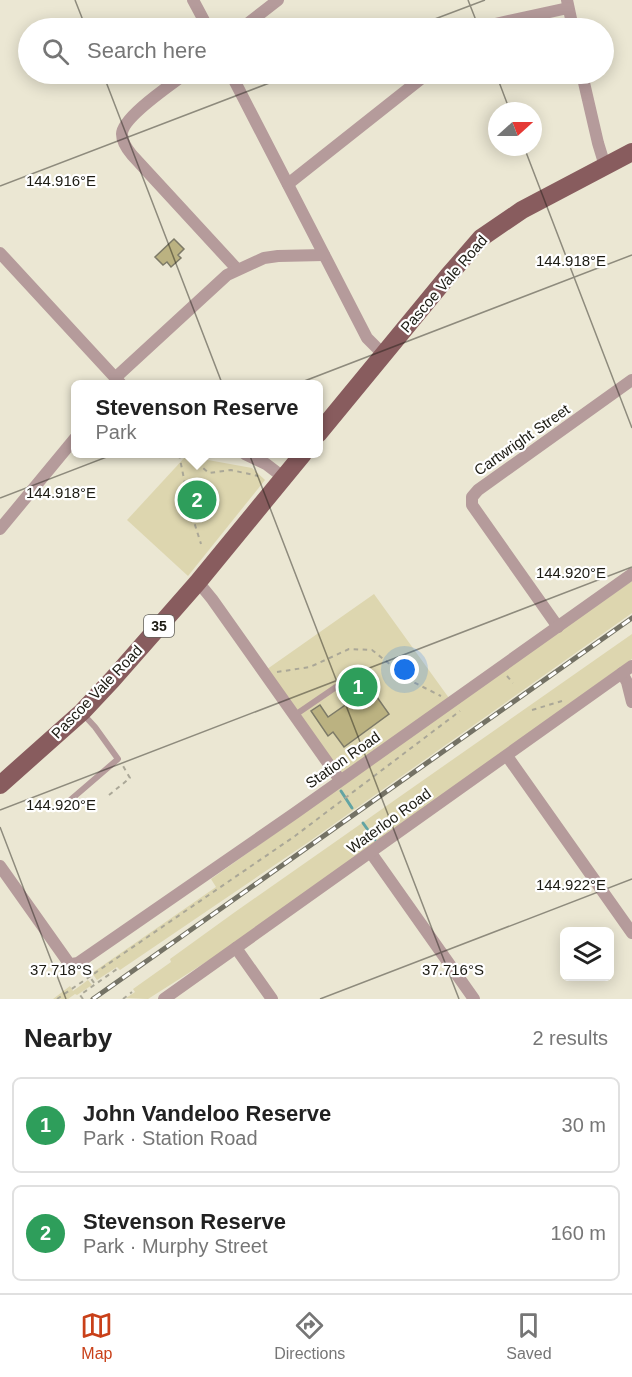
<!DOCTYPE html>
<meta charset="utf-8">
<style>
:root{--surface:#fff;--page:#f2f2f2;--text:#222;--muted:#767676;--line:#e0e0e0;--accent:#c94019}
body{margin:0;font-family:Helvetica,sans-serif;background:var(--page);color:var(--text)}
.controls{position:absolute;right:18px;bottom:18px;display:grid;overflow:hidden;border-radius:9px;box-shadow:0 3px 15px #0003}
.controls button{width:54px;height:54px;display:grid;place-items:center;padding:0;border:0;border-bottom:2px solid var(--line);background:var(--surface);color:var(--text);font:30px sans-serif}
.compass{position:absolute;left:488px;top:102px;width:54px;height:54px;border-radius:50%;background:var(--surface);box-shadow:0 3px 15px #0003;rotate:69deg}
.you{position:absolute;left:405px;top:670px;width:21px;height:21px;margin:-15px;border:4px solid #fff;border-radius:50%;background:#1a73e8;box-shadow:0 0 0 9px #1a73e833}
.badge{display:grid;place-items:center;width:39px;height:39px;border-radius:50%;background:var(--accent);color:#fff;font-size:20px;font-weight:700}
.pin{position:absolute;translate:-50% -50%;border:3px solid #fff;box-shadow:0 2px 6px #0006}
.popup{position:absolute;left:71px;top:380px;width:252px;height:78px;box-sizing:border-box;display:grid;place-content:center;border-radius:9px;background:var(--surface);filter:drop-shadow(0 2px 4px #0005);font-size:20px;white-space:nowrap;color:var(--muted)}
.popup b{font-size:22px;color:var(--text)}
.popup::after{content:'';position:absolute;left:50%;top:100%;margin-left:-12px;border:12px solid transparent;border-top-color:var(--surface)}
.list{margin:0;padding:0;list-style:none}
h2{display:flex;justify-content:space-between;align-items:center;height:78px;margin:0;padding:0 24px;font-size:26px}
h2 small{font-size:20px;font-weight:400;color:var(--muted)}
.list li{display:grid;grid-template-columns:39px 1fr auto;gap:18px;align-items:center;box-sizing:border-box;height:96px;margin:0 12px 12px;padding:0 12px;border:2px solid var(--line);border-radius:9px}
.list b{display:block;font-size:22px;white-space:nowrap}
.list p{margin:0;font-size:20px;white-space:nowrap;color:var(--muted)}
.list em{font-size:20px;font-style:normal;color:var(--muted)}
.icon{flex:none;width:33px;height:33px;fill:none;stroke:currentColor;stroke-width:2;stroke-linecap:round;stroke-linejoin:round}
.map{position:relative;flex:none;width:632px;height:999px;overflow:hidden}
.search{position:absolute;background:var(--surface);box-shadow:0 3px 15px #0003;left:18px;right:18px;top:18px;height:66px;display:flex;align-items:center;gap:15px;box-sizing:border-box;padding:0 21px;border-radius:33px;color:var(--muted);font-size:22px}
.sheet{height:294px;background:var(--surface)}
nav{display:flex;justify-content:space-around;align-items:center;box-sizing:border-box;height:84px;border-top:2px solid var(--line);background:var(--surface);font-size:16px;color:var(--muted)}
nav a{display:grid;justify-items:center;gap:3px}
nav .on{color:var(--accent)}
.map>svg:first-child{display:block}
.green{fill:#ddd6af}
.lines{fill:none;stroke-linecap:round;stroke-linejoin:round}
.stream{stroke:#62a4a3;stroke-width:3}
.building{fill:#bbb281;stroke:#7d7a67;stroke-width:1.5}
.path{stroke:#aaa797;stroke-width:2;stroke-dasharray:4.5 4.5;stroke-linecap:butt}
.service{stroke:#b59b9b;stroke-width:6}
.minor{stroke:#b59b9b;stroke-width:12}
.primary{stroke:#885c5e;stroke-width:18}
.rail-casing{stroke:#747265;stroke-width:5}
.rail{stroke:#fff;stroke-width:3;stroke-dasharray:9;stroke-linecap:butt}
.ticks{fill:none;stroke:#1c1b13;stroke-width:1.5;stroke-opacity:0.45}
.labels{text-anchor:middle;stroke-width:4.5;stroke-linejoin:round;paint-order:stroke}
.shield{fill:#fff;stroke:#605f5a;stroke-width:1.5}
.shield-label{font-size:14px;font-weight:bold;fill:#1c1b13}
.street-label{font-size:15px;fill:#1c1b13;stroke:#fff}
.ticks-label{font-size:15px;text-anchor:middle;fill:#1c1b13;stroke:#fff;stroke-width:4.5;stroke-linejoin:round;paint-order:stroke}
</style>
<div class="map">
<svg width="632" height="999" viewBox="0 0 632 999">
<rect width="100%" height="100%" fill="#ebe7d3"/>
<!-- green -->
<g class="green">
<polygon points="186,456 252,468 265,480 188,576 127,520"/>
<polygon points="632,581 632,613 310,841 120,970 117,967 97,980 92,973 216,887 211,879 345,784 263,672 374,594 454,705"/>
<polygon points="632,634 632,659 228,948 148,999 126,998 135,992 133,989 171,962 170,959 235,912"/>
<polygon points="88,980 92,985 77,995 75,994 68,999 53,999 70,986 73,991"/>
</g>
<g class="lines">
<!-- stream -->
<g class="stream">
<polyline points="341,791 352,808"/>
<polyline points="363,823 375,840"/>
</g>
</g>
<!-- building -->
<g class="building">
<polygon points="174,239 184,249 178,255 181,258 171,267 167,262 163,265 155,257"/>
<polygon points="367,683 389,714 344,747 333,732 328,736 311,711 320,705 328,717 361,694 358,690"/>
</g>
<g class="lines">
<!-- path -->
<g class="path">
<polyline points="179,454 190,509 201,544"/>
<polyline points="200,460 203,468 209,473 231,470 258,476"/>
<polyline points="277,672 310,667 349,649 372,650 411,681 441,696"/>
<polyline points="507,676 513,683"/>
<polyline points="532,710 562,701"/>
<polyline points="109,795 130,778 123,766"/>
<polyline points="86,972 95,984"/>
<polyline points="57,999 295,836 460,711"/>
<polyline points="83,999 80,995 117,969"/>
<polyline points="123,999 132,992"/>
</g>
<!-- service -->
<g class="service">
<polyline points="295,715 336,687"/>
<polyline points="68,802 118,759 95,727 83,714"/>
</g>
<!-- minor -->
<g class="minor">
<polyline points="193,0 208,28"/>
<polyline points="567,0 573,28"/>
<polyline points="242,28 278,0"/>
<polyline points="486,28 495,24 568,8"/>
<path d="M185 74C172 84 122 117 122 134 122 141 127 149 132 155L237 269"/>
<polyline points="231,74 367,338 384,355"/>
<polyline points="582,74 598,143 605,166"/>
<polyline points="288,184 427,74"/>
<polyline points="0,253 121,384"/>
<polyline points="115,378 227,275 264,258 278,256 324,255"/>
<polyline points="245,454 266,464 283,477"/>
<polyline points="0,529 76,437"/>
<polyline points="198,582 212,599 340,780"/>
<polyline points="558,627 472,505 472,497 478,490 632,380"/>
<polyline points="622,673 627,682 632,702"/>
<polyline points="507,756 632,933"/>
<polyline points="371,853 474,999"/>
<polyline points="0,866 68,962 72,964 78,963 295,813 632,574"/>
<polyline points="236,948 272,999"/>
<polyline points="164,999 632,666"/>
</g>
<!-- primary -->
<g class="primary">
<polyline points="318,434 448,276 481,238 522,210 632,152"/>
<polyline points="0,785 82,712 112,680 198,582 303,454"/>
</g>
<!-- rail casing -->
<g class="rail-casing">
<polyline id="rail" points="93,999 632,618"/>
</g>
<!-- rail -->
<use href="#rail" class="rail"/>
</g>
<!-- ticks -->
<path class="ticks" d="M75 0 86 28M468 0 479 28M411 28 485 0M103 74 459 999M496 74 510 111M524 147 632 428M0 186 293 74M0 498 632 255M0 810 632 567M0 827 66 999M320 999 632 879"/>
<g class="labels">
<!-- shield labels -->
<rect class="shield" x="144" y="615" width="30" height="22" rx="4.5"/>
<g class="shield-label">
<text x="159" y="631">35</text>
</g>
<!-- street labels -->
<g class="street-label">
<text transform="translate(444 284) rotate(-49)" y="5">Pascoe Vale Road</text>
<text transform="translate(522 440) rotate(-35)" y="5">Cartwright Street</text>
<text transform="translate(97 692) rotate(-46)" y="5">Pascoe Vale Road</text>
<text transform="translate(343 760) rotate(-35)" y="5">Station Road</text>
<text transform="translate(389 821) rotate(-36)" y="5">Waterloo Road</text>
</g>
</g>
<g class="ticks-label">
<text x="61" y="186">144.916°E</text>
<text x="571" y="266">144.918°E</text>
<text x="61" y="498">144.918°E</text>
<text x="571" y="578">144.920°E</text>
<text x="61" y="810">144.920°E</text>
<text x="571" y="890">144.922°E</text>
<text x="61" y="975">37.718°S</text>
<text x="453" y="975">37.716°S</text>
</g>
</svg>
<div class="controls">
<button><svg class="icon" aria-label="layers" viewBox="0 0 24 24"><path d="M12 4l9 5-9 5-9-5zM3 14l9 5 9-5"/></svg></button>
</div>
<svg class="compass" viewBox="-18 -18 36 36"><path d="M0-13l5 13h-10z" fill="#e53935"/><path d="M0 13l5-13h-10z" fill="#767676"/></svg>
<div class="you"></div>
<div class="pin badge" style="left:358px;top:687px;background:#2e9e5b">1</div>
<div class="pin badge" style="left:197px;top:500px;background:#2e9e5b">2</div>
<div class="popup"><b>Stevenson Reserve</b>Park</div>
<div class="search"><svg class="icon" aria-label="search" viewBox="0 0 24 24"><circle cx="10" cy="10" r="6"/><path d="M15 15l6 6"/></svg>Search here</div>
</div>
<section class="sheet">
<h2>Nearby<small>2 results</small></h2>
<ul class="list">
<li><span class="badge" style="background:#2e9e5b">1</span><div><b>John Vandeloo Reserve</b><p>Park · Station Road</p></div><em>30 m</em></li>
<li><span class="badge" style="background:#2e9e5b">2</span><div><b>Stevenson Reserve</b><p>Park · Murphy Street</p></div><em>160 m</em></li>
</ul>
</section>
<nav>
<a class="on"><svg class="icon" aria-label="map" viewBox="0 0 24 24"><path d="M3 6l6-2 6 2 6-2v14l-6 2-6-2-6 2zM9 4v14M15 6v14"/></svg>Map</a>
<a><svg class="icon" aria-label="directions" viewBox="0 0 24 24"><path d="M12 3l9 9-9 9-9-9zM9 14v-3h6M13 9l2 2-2 2"/></svg>Directions</a>
<a><svg class="icon" aria-label="saved" viewBox="0 0 24 24"><path d="M7 4h10v16l-5-4-5 4z"/></svg>Saved</a>
</nav>
